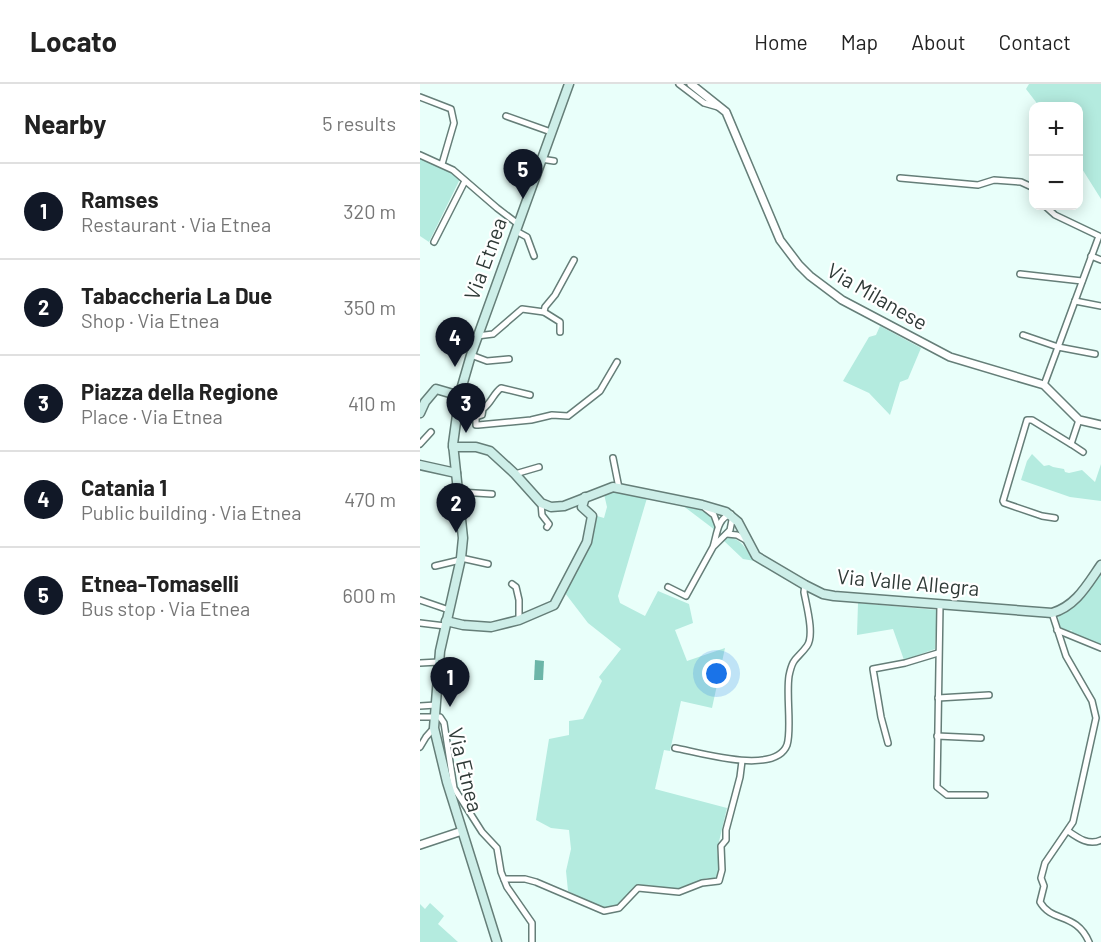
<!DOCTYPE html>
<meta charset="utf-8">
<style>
:root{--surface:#fff;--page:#f2f2f2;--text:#222;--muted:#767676;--line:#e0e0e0;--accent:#111827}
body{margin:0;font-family:Barlow,sans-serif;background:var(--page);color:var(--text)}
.controls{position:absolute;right:18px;top:18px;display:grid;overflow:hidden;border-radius:12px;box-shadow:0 3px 15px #0003}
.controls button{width:54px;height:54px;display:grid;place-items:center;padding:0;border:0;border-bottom:2px solid var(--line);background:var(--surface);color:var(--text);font:30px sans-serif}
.you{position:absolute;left:297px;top:590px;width:21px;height:21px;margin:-15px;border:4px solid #fff;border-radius:50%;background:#1a73e8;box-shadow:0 0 0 9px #1a73e833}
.badge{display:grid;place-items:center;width:39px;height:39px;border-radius:50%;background:var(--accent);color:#fff;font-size:20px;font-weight:700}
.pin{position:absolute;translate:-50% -50px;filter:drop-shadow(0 2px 3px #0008)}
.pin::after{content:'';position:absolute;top:32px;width:21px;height:18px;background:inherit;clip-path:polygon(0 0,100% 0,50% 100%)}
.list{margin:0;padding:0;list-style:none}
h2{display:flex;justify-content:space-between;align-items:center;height:78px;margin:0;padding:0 24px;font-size:26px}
h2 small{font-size:20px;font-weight:400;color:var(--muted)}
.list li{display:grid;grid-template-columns:39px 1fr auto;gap:18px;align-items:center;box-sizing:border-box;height:96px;padding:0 24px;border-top:2px solid var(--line)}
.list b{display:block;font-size:22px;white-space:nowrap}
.list p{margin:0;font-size:20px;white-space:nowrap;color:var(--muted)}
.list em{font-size:20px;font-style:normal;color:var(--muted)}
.map{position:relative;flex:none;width:681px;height:858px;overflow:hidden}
header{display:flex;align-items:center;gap:36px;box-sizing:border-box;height:84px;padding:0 30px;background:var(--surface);border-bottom:2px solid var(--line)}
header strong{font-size:28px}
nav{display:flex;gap:33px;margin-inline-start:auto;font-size:21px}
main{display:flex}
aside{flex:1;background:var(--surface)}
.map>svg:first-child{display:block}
.green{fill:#b4ebdf}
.water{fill:#6cb6a8}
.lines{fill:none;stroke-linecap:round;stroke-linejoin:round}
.minor-casing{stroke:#657e78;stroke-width:8}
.tertiary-casing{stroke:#657e78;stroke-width:10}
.secondary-casing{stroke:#657e78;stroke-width:11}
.minor{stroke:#fff;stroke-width:5}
.tertiary{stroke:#fff;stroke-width:7}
.secondary{stroke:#cdeee8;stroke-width:8}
.labels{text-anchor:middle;stroke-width:4.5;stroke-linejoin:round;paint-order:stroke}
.street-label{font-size:21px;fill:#2f3a37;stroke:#fff}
</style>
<header>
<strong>Locato</strong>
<nav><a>Home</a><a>Map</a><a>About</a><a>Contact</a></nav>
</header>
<main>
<aside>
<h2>Nearby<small>5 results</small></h2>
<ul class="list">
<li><span class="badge">1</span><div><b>Ramses</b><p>Restaurant · Via Etnea</p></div><em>320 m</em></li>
<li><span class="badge">2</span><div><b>Tabaccheria La Due</b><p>Shop · Via Etnea</p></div><em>350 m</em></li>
<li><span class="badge">3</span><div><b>Piazza della Regione</b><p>Place · Via Etnea</p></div><em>410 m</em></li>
<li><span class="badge">4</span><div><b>Catania 1</b><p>Public building · Via Etnea</p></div><em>470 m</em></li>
<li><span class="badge">5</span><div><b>Etnea-Tomaselli</b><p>Bus stop · Via Etnea</p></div><em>600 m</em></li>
</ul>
</aside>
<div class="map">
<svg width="681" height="858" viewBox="0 0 681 858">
<rect width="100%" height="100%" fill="#e9fffa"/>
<!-- green -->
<g class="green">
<polygon points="609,0 681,0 681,115 659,80 658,22 619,22 606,5"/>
<polygon points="0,73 30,87 40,95 9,158 0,152"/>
<polygon points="460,242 501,264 488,295 480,298 470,331 449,309 423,297 449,253 456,251"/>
<polygon points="612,370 624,382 629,381 633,383 644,385 645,388 649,389 662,386 675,398 681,380 681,417 650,413 601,396 607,377"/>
<path d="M195 407 227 414 198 512 200 519 225 532 238 507 269 520 273 539 255 546 267 577 305 564 292 624 261 617 250 667 244 666 235 705 307 724 297 766 299 780 298 793 294 795 287 794 253 806 216 801C210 806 207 814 201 819 186 831 163 814 148 807L146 787 151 765 149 746 131 744 116 736 129 655 149 651V637L163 635 182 597 179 593 201 565 168 539 145 509 169 461 177 432 184 434 187 423 184 410Z"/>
<path d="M262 421C277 425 294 427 295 446Z"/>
<path d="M308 453C323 455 326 467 335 477L323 475 303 456Z"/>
<polygon points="681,488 681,561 651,548 652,546 649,547 640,543 638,532 656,521"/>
<polygon points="438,519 517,526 515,565 484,576 473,545 437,551"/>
<polygon points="10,819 24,832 18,840 38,858 0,858 0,820 5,825"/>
</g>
<!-- water -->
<polygon class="water" points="115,576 124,577 123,596 114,596"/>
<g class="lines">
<!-- minor casing -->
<g class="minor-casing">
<g id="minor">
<polyline points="259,0 284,19 298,23"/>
<polyline points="0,13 31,25 34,39 22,80"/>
<polyline points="86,32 131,48"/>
<polyline points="0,71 33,86 77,124 98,140"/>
<polyline points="121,75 134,77"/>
<polyline points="480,94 558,101 574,96 601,98 614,104"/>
<polyline points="96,147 107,153 114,172"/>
<polyline points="14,158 45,97"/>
<polyline points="671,172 681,176"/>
<polyline points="600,190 662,197"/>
<polyline points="655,217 681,222"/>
<polyline points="124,228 125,223 135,211 154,176"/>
<polyline points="603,251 638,263 675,270"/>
<polyline points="57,252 73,250 102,225 124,228 140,238 140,248"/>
<polyline points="51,271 67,277 89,275"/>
<polyline points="624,301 679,152 635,131 625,122"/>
<path d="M37 332 56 333 62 331 63 325C72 318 73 310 81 304L110 311"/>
<polyline points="56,333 56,341 58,341 111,336 132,331 148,332 180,307 197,278"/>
<polyline points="0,360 11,348"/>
<polyline points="651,360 663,368"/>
<polyline points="193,374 199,404"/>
<polyline points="95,390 119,383"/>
<polyline points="39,408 72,410"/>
<polyline points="121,419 122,431 129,440 127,443"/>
<polyline points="26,421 40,418"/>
<polyline points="285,424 294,431 298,442"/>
<polyline points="635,434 622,432 584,419 583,417 607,336 612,336 651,360 659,336"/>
<polyline points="307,450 317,451 326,456"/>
<polyline points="41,474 68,480"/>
<polyline points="15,482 40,476"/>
<polyline points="92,500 96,503 99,516 99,536"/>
<path d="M248 503 266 512 293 463 310 446 312 436 311 430C297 434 297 451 293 463"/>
<polyline points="0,516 29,526"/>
<polyline points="520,521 517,703 527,711 565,711"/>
<path d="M632 529 646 572 672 617 676 634 653 738 625 779 621 794 624 802 620 818C632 839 656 828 669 858"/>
<polyline points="0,539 25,542"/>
<polyline points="637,546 681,564"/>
<polyline points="0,579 19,578"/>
<polyline points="518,614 569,611"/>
<polyline points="0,622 16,621"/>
<polyline points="0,633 20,633 24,639 34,704 62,748 77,764 81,788 87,803 112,839 112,858"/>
<polyline points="517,652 561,654"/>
<polyline points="468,659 461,633 453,585 485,579 518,569"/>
<polyline points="0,663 6,653 14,644"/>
<path d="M255 664C278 668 355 692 367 661 372 646 366 611 369 592 373 572 377 576 387 562 395 551 386 520 384 508L385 501"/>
<path d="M648 747C658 754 669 762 681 756"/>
<polyline points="84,795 105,795 116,798 184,827 199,824 218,804 259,808 282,799 299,797 302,786 301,762 306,756 306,746 320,693 322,677"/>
</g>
</g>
<!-- tertiary casing -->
<g class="tertiary-casing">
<g id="tertiary">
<polyline points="271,0 306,28 360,156 379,181 390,192 422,216 530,273 624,301 659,336 681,341"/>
<polyline points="0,761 42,747"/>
</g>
</g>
<!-- secondary casing -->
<g class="secondary-casing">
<g id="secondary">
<polyline points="0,329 5,318 16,305 40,312"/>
<path d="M33 363H56L70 367 95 390 121 419 131 423 144 422 193 403 282 421 306 428 318 438 336 472 385 501 403 510 414 512 632 529C656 522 667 501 681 481"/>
<polyline points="0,381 36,389"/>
<polyline points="26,537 43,541 71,543 99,536 134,521 167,458 172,432 162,423 165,413"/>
<polyline points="77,858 27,698 14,644 20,567 41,474 43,454 33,360 40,309 51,271 149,0"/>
</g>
</g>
<!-- minor -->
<use href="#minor" class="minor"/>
<!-- tertiary -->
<use href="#tertiary" class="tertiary"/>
<!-- secondary -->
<use href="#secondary" class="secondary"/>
</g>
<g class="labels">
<!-- street labels -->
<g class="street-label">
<text transform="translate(66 175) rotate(-70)" y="7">Via Etnea</text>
<text transform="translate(457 213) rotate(30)" y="7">Via Milanese</text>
<text transform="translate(488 499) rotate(5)" y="7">Via Valle Allegra</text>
<text transform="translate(45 686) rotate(76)" y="7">Via Etnea</text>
</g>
</g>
</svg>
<div class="controls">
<button>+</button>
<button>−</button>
</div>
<div class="you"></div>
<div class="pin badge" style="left:30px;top:623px">1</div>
<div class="pin badge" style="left:36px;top:449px">2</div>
<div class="pin badge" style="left:46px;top:349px">3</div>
<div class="pin badge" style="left:35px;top:283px">4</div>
<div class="pin badge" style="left:103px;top:115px">5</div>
</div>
</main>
